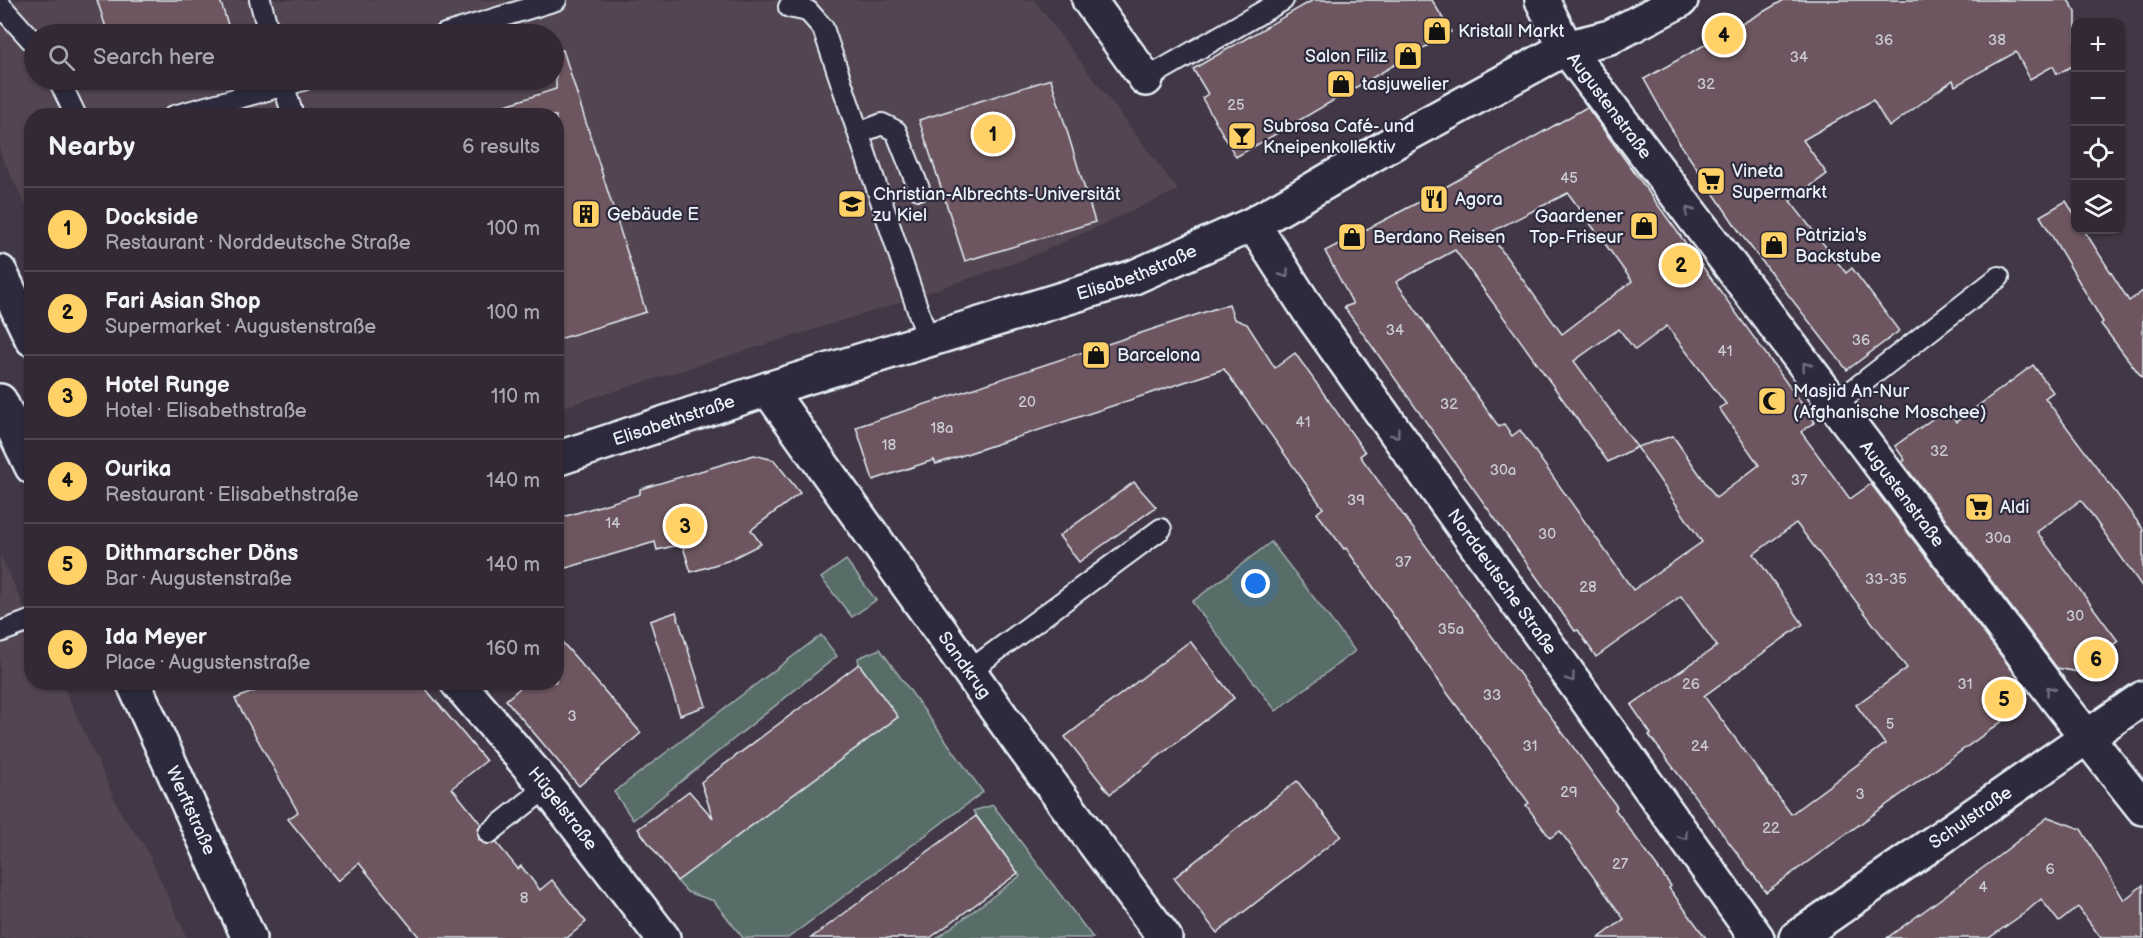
<!DOCTYPE html>
<meta charset="utf-8">
<style>
:root{--surface:#322935;--page:#3a313d;--text:#f1f3f6;--muted:#a8a6ad;--line:#4d4550;--accent:#ffd166}
body{margin:0;font-family:"Balsamiq Sans",sans-serif;background:var(--page);color:var(--text)}
.controls{position:absolute;right:18px;top:18px;display:grid;overflow:hidden;border-radius:12px;box-shadow:0 2px 4px #0004}
.controls button{width:54px;height:54px;display:grid;place-items:center;padding:0;border:0;border-bottom:2px solid var(--line);background:var(--surface);color:var(--text);font:30px sans-serif}
.you{position:absolute;left:1256px;top:584px;width:21px;height:21px;margin:-15px;border:4px solid #fff;border-radius:50%;background:#1a73e8;box-shadow:0 0 0 9px #1a73e833}
.badge{display:grid;place-items:center;width:39px;height:39px;border-radius:50%;background:var(--accent);color:#111;font-size:20px;font-weight:700}
.pin{position:absolute;translate:-50% -50%;border:3px solid #fff;box-shadow:0 2px 6px #0006}
.list{margin:0;padding:0;list-style:none}
h2{display:flex;justify-content:space-between;align-items:center;height:78px;margin:0;padding:0 24px;font-size:26px}
h2 small{font-size:20px;font-weight:400;color:var(--muted)}
.list li{display:grid;grid-template-columns:39px 1fr auto;gap:18px;align-items:center;box-sizing:border-box;height:84px;padding:0 24px;border-top:2px solid var(--line)}
.list b{display:block;font-size:22px;white-space:nowrap}
.list p{margin:0;font-size:20px;white-space:nowrap;color:var(--muted)}
.list em{font-size:20px;font-style:normal;color:var(--muted)}
.icon{flex:none;width:33px;height:33px;fill:none;stroke:currentColor;stroke-width:2;stroke-linecap:round;stroke-linejoin:round}
.map{position:relative;flex:none;width:2143px;height:938px;overflow:hidden}
.search{position:absolute;background:var(--surface);box-shadow:0 2px 4px #0004;left:24px;top:24px;width:540px;height:66px;display:flex;align-items:center;gap:15px;box-sizing:border-box;padding:0 21px;border-radius:33px;color:var(--muted);font-size:22px}
.panel{position:absolute;background:var(--surface);box-shadow:0 2px 4px #0004;left:24px;top:108px;width:540px;height:582px;border-radius:24px}
.map>svg:first-child{display:block}
.built{fill:#524451;fill-rule:evenodd}
.green{fill:#596d67;stroke:#a0afb0;stroke-width:1.5}
.building{fill:#6d565f;stroke:#e8f1f8;stroke-width:1.5;fill-rule:evenodd}
.lines{fill:none;stroke-linecap:round;stroke-linejoin:round}
.lane-casing{stroke:#e8f1f8;stroke-width:24}
.street-casing{stroke:#e8f1f8;stroke-width:38}
.secondary-casing{stroke:#e8f1f8;stroke-width:38}
.lane{stroke:#2f2a3d;stroke-width:20}
.street{stroke:#2f2a3d;stroke-width:33}
.secondary{stroke:#2f2a3d;stroke-width:33}
.oneway{stroke:#70707e}
.labels{text-anchor:middle;stroke-width:4.5;stroke-linejoin:round;paint-order:stroke}
.number-label{font-size:15px;fill:#c9cad2}
.poi-label{font-size:18px;fill:#e8f1f8;stroke:#2f2a3d;text-anchor:start}
.street-label{font-size:18px;fill:#e8f1f8;stroke:#2f2a3d}
</style>
<div class="map">
<svg width="2143" height="938" viewBox="0 0 2143 938">
<rect width="100%" height="100%" fill="#423747"/>
<filter id="ink" filterUnits="userSpaceOnUse"><feTurbulence type="fractalNoise" baseFrequency=".0167" numOctaves="2"/><feDisplacementMap in="SourceGraphic" scale="12" xChannelSelector="R" yChannelSelector="G"/><feConvolveMatrix kernelMatrix="1 2 1 2 8 2 1 2 1" color-interpolation-filters="sRGB"/></filter>
<g filter="url(#ink)">
<!-- built -->
<g class="built">
<path d="M0 0H1034L1178 190 1026 259 880 309 557 409 556 116H32L31 217 0 153ZM34 34H554V80H34Z"/>
<polygon points="0,554 31,622 32,682 62,683 122,815 145,846 187,938 0,938"/>
</g>
<!-- green -->
<g class="green">
<polygon points="1271,542 1355,651 1276,711 1192,602"/>
<polygon points="846,560 876,600 852,617 821,578"/>
<polygon points="821,635 837,656 633,820 614,792"/>
<polygon points="880,649 983,792 788,938 743,938 714,901 687,892 677,881 859,664 858,658"/>
<polygon points="993,805 1093,938 937,938 1020,876 973,811"/>
</g>
<!-- building -->
<g class="building">
<polygon points="97,0 220,0 231,34 108,34"/>
<polygon points="1313,0 1432,0 1451,32 1236,157 1202,98 1208,94 1193,69"/>
<polygon points="1784,0 2068,0 2076,12 2076,64 2057,74 2053,66 2030,79 2016,52 1955,86 1953,80 1889,127 1873,100 1803,140 1827,174 1790,201 1846,273 1852,268 1899,331 1847,370 1743,237 1679,142 1644,79"/>
<polygon points="563,50 646,312 556,340 556,116 494,116 493,109 556,89 556,51"/>
<polygon points="1051,79 1095,222 965,261 919,120"/>
<path d="M1587 107 1815 422 1801 432 1850 499 1871 484 2021 682 2015 712 1766 892 1649 735 1651 734 1631 705 1717 646 1681 596 1596 657 1578 630 1575 631 1344 307 1353 304 1325 251 1419 202ZM1568 193 1632 281 1562 334 1489 233ZM1455 250 1608 462 1637 447 1702 542 1633 590 1520 430 1512 436 1504 424 1499 427 1396 282ZM1667 326 1726 404 1719 408 1759 465 1716 498 1673 436 1637 447 1574 361 1619 329 1635 350ZM1796 523 1907 668 1856 705 1885 744 1791 814 1704 696 1803 624 1754 554Z"/>
<polygon points="2066,201 2076,217 2076,230 2084,230 2129,301 2143,291 2143,379 2101,324 2103,322 2040,216"/>
<polygon points="1229,304 1234,319 1247,324 1275,368 1295,353 1365,452 1360,456 1617,807 1615,809 1671,886 1669,888 1706,938 1599,938 1624,919 1560,831 1550,838 1526,805 1529,803 1445,690 1346,548 1344,549 1317,513 1323,508 1224,369 936,464 934,460 873,480 856,427"/>
<polygon points="2033,365 2053,392 2045,398 2143,529 2143,588 2081,500 2037,532 2118,641 2078,672 2057,668 1902,462 1905,460 1895,446 1946,409 1956,422"/>
<polygon points="754,455 774,460 800,493 751,530 761,544 727,561 691,572 682,544 657,550 655,542 556,571 556,519 640,494 640,489"/>
<polygon points="1134,482 1156,507 1079,562 1059,536"/>
<polygon points="676,612 706,706 680,715 650,621"/>
<polygon points="556,635 641,733 579,786 506,700 527,682 556,682"/>
<polygon points="1190,641 1234,698 1110,794 1065,737"/>
<polygon points="859,664 898,717 677,881 638,829 689,791 713,818 701,782"/>
<polygon points="277,682 420,682 486,761 452,788 481,824 478,829 479,840 485,844 496,842 518,869 521,866 540,890 552,880 586,922 567,938 420,938 359,863 338,881 288,819 298,812 235,699"/>
<polygon points="1297,781 1341,836 1217,933 1174,878"/>
<polygon points="976,816 1018,873 930,938 811,938"/>
<polygon points="2048,817 2081,829 2124,900 2143,885 2143,938 2101,938 2078,907 2059,922 2041,899 2026,912 1989,938 1887,938 1991,862"/>
</g>
<g class="lines">
<!-- lane casing -->
<g class="lane-casing">
<g id="lane">
<polyline points="260,0 269,34"/>
<polyline points="0,5 34,43"/>
<polyline points="789,7 808,11 823,28 928,340"/>
<polyline points="445,34 556,0"/>
<polyline points="1146,79 1283,0"/>
<polyline points="59,80 76,116"/>
<polyline points="282,80 293,116"/>
<polyline points="174,116 303,80"/>
<polyline points="859,133 882,124 896,131 919,189"/>
<polyline points="1835,404 1999,277"/>
<polyline points="0,632 32,620"/>
<polyline points="969,671 1161,529"/>
<polyline points="489,833 547,787"/>
</g>
</g>
<!-- street casing -->
<g class="street-casing">
<g id="street">
<polyline points="1089,0 1146,79"/>
<path id="s1" d="M1542 0 1566 48 2057 699 2143 808"/>
<path id="s2" d="M1253 224 1309 311 1757 938"/>
<path id="s3" d="M768 389 1021 744 1165 938"/>
<path id="s4" d="M556 459 768 389 1134 277 1253 224 1410 133 1566 48 1610 37 1681 0"/>
<path id="s5" d="M457 682 547 787 663 938"/>
<path id="s6" d="M1796 938 2143 698"/>
</g>
</g>
<!-- secondary casing -->
<g class="secondary-casing">
<g id="secondary">
<polyline points="0,272 32,339"/>
<polyline points="0,401 32,467"/>
<path id="s7" d="M133 682 249 938"/>
</g>
</g>
<!-- lane -->
<use href="#lane" class="lane"/>
<!-- street -->
<use href="#street" class="street"/>
<!-- secondary -->
<use href="#secondary" class="secondary"/>
</g>
<!-- one-way arrows -->
<defs><path id="oneway-chevron" d="M-2-3.5L2.5 0L-2 3.5" fill="none" stroke-width="1.6" stroke-linecap="round" stroke-linejoin="round" transform="scale(1.5)"/></defs>
<g class="oneway">
<use href="#oneway-chevron" transform="translate(1689 211) rotate(-127)"/>
<use href="#oneway-chevron" transform="translate(1285 274) rotate(57)"/>
<use href="#oneway-chevron" transform="translate(1806 366) rotate(-127)"/>
<use href="#oneway-chevron" transform="translate(1396 434) rotate(54)"/>
<use href="#oneway-chevron" transform="translate(1571 678) rotate(54)"/>
<use href="#oneway-chevron" transform="translate(2050 690) rotate(-127)"/>
<use href="#oneway-chevron" transform="translate(1684 836) rotate(54)"/>
</g>
</g>
<!-- icons -->
<defs>
<g id="shop-square" transform="scale(1.5)"><rect x="-9" y="-9" width="18" height="18" rx="4" fill="#ffd166" stroke="#2f2a3d"/><path d="M-5-2.5h2.3a2.7 3.5 0 0 1 5.4 0H5L5.5 6h-11ZM-1.5-2.5h3a1.5 2.3 0 0 0-3 0Z" fill="#111"/></g>
<g id="bar-square" transform="scale(1.5)"><rect x="-9" y="-9" width="18" height="18" rx="4" fill="#ffd166" stroke="#2f2a3d"/><path d="M-6-5H6L.8 .8V4.5H3.5V6h-7V4.5H-.8V.8Z" fill="#111"/></g>
<g id="supermarket-square" transform="scale(1.5)"><rect x="-9" y="-9" width="18" height="18" rx="4" fill="#ffd166" stroke="#2f2a3d"/><path d="M-6-5.5h2.5l.6 2H6L4.5 2H-2.5L-4.4-4H-6ZM-1.5 3.2a1.3 1.3 0 1 0 .1 0ZM3 3.2a1.3 1.3 0 1 0 .1 0Z" fill="#111"/></g>
<g id="restaurant-square" transform="scale(1.5)"><rect x="-9" y="-9" width="18" height="18" rx="4" fill="#ffd166" stroke="#2f2a3d"/><path d="M-5-6h1v4h1v-4h1v4h1v-4h1v5L-1.5 .5V6h-2V.5L-5-1ZM5-6V6H3V1.5H1.5Q1.5-4 5-6Z" fill="#111"/></g>
<g id="university-square" transform="scale(1.5)"><rect x="-9" y="-9" width="18" height="18" rx="4" fill="#ffd166" stroke="#2f2a3d"/><path d="M0-5L7-2L0 1L-7-2ZM-4 1L0 2.5L4 1V4Q0 6-4 4Z" fill="#111"/></g>
<g id="building-square" transform="scale(1.5)"><rect x="-9" y="-9" width="18" height="18" rx="4" fill="#ffd166" stroke="#2f2a3d"/><path d="M-4-6H4V6H1V3H-1V6H-4ZM-2.5-4.3h1.7v1.8h-1.7ZM.8-4.3h1.7v1.8H.8ZM-2.5-1h1.7V.8h-1.7ZM.8-1h1.7V.8H.8Z" fill="#111"/></g>
<g id="mosque-square" transform="scale(1.5)"><rect x="-9" y="-9" width="18" height="18" rx="4" fill="#ffd166" stroke="#2f2a3d"/><path d="M3.5-4.9A6 6 0 1 0 3.5 4.9A5 5 0 1 1 3.5-4.9Z" fill="#111"/></g>
</defs>
<g fill-rule="evenodd">
<use href="#shop-square" x="1437" y="31"/>
<use href="#shop-square" x="1408" y="56"/>
<use href="#shop-square" x="1341" y="84"/>
<use href="#bar-square" x="1242" y="136"/>
<use href="#supermarket-square" x="1711" y="181"/>
<use href="#restaurant-square" x="1434" y="199"/>
<use href="#university-square" x="852" y="204"/>
<use href="#building-square" x="586" y="214"/>
<use href="#shop-square" x="1644" y="226"/>
<use href="#shop-square" x="1352" y="237"/>
<use href="#shop-square" x="1774" y="245"/>
<use href="#shop-square" x="1096" y="355"/>
<use href="#mosque-square" x="1772" y="401"/>
<use href="#supermarket-square" x="1979" y="507"/>
</g>
<g class="labels">
<!-- number labels -->
<g class="number-label">
<text x="1884" y="45">36</text>
<text x="1997" y="45">38</text>
<text x="1799" y="62">34</text>
<text x="1706" y="89">32</text>
<text x="1236" y="110">25</text>
<text x="1569" y="183">45</text>
<text x="1395" y="335">34</text>
<text x="1861" y="345">36</text>
<text x="1725" y="356">41</text>
<text x="1027" y="407">20</text>
<text x="1449" y="409">32</text>
<text x="1303" y="427">41</text>
<text x="942" y="433">18a</text>
<text x="889" y="450">18</text>
<text x="1939" y="456">32</text>
<text x="1503" y="475">30a</text>
<text x="1799" y="485">37</text>
<text x="1356" y="505">39</text>
<text x="613" y="528">14</text>
<text x="1547" y="539">30</text>
<text x="1998" y="543">30a</text>
<text x="1403" y="567">37</text>
<text x="1886" y="584">33-35</text>
<text x="1588" y="592">28</text>
<text x="2075" y="621">30</text>
<text x="1451" y="634">35a</text>
<text x="1691" y="689">26</text>
<text x="1965" y="689">31</text>
<text x="1492" y="700">33</text>
<text x="572" y="721">3</text>
<text x="1890" y="729">5</text>
<text x="1530" y="751">31</text>
<text x="1700" y="751">24</text>
<text x="1569" y="797">29</text>
<text x="1860" y="799">3</text>
<text x="1771" y="833">22</text>
<text x="1620" y="869">27</text>
<text x="2050" y="874">6</text>
<text x="1983" y="892">4</text>
<text x="524" y="903">8</text>
</g>
<!-- poi labels -->
<g class="poi-label">
<text x="1458" y="37">Kristall Markt</text>
<text x="1387" y="62" text-anchor="end">Salon Filiz</text>
<text x="1362" y="90">tasjuwelier</text>
<text x="1263" y="132">Subrosa Café- und<tspan x="1263" dy="21">Kneipenkollektiv</tspan></text>
<text x="1732" y="177">Vineta<tspan x="1732" dy="21">Supermarkt</tspan></text>
<text x="873" y="200">Christian-Albrechts-Universität<tspan x="873" dy="21">zu Kiel</tspan></text>
<text x="1455" y="205">Agora</text>
<text x="607" y="220">Gebäude E</text>
<text x="1623" y="222" text-anchor="end">Gaardener<tspan x="1623" dy="21">Top-Friseur</tspan></text>
<text x="1795" y="241">Patrizia's<tspan x="1795" dy="21">Backstube</tspan></text>
<text x="1373" y="243">Berdano Reisen</text>
<text x="1117" y="361">Barcelona</text>
<text x="1793" y="397">Masjid An-Nur<tspan x="1793" dy="21">(Afghanische Moschee)</tspan></text>
<text x="2000" y="513">Aldi</text>
</g>
<!-- street labels -->
<g class="street-label">
<text dy="6" stroke="none"><textPath href="#s1" startOffset="126">Augustenstraße</textPath></text>
<text dy="6" stroke="none"><textPath href="#s4" startOffset="610">Elisabethstraße</textPath></text>
<text dy="6" stroke="none"><textPath href="#s4" startOffset="124">Elisabethstraße</textPath></text>
<text dy="6" stroke="none"><textPath href="#s1" startOffset="612">Augustenstraße</textPath></text>
<text dy="6" stroke="none"><textPath href="#s2" startOffset="436">Norddeutsche Straße</textPath></text>
<text dy="6" stroke="none"><textPath href="#s3" startOffset="339">Sandkrug</textPath></text>
<text dy="6" stroke="none"><textPath href="#s5" startOffset="165">Hügelstraße</textPath></text>
<text dy="6" stroke="none"><textPath href="#s7" startOffset="141">Werftstraße</textPath></text>
<text dy="6" stroke="none"><textPath href="#s6" startOffset="212">Schulstraße</textPath></text>
</g>
</g>
</svg>
<div class="controls">
<button>+</button>
<button>−</button>
<button><svg class="icon" aria-label="locate" viewBox="0 0 24 24"><circle cx="12" cy="12" r="6"/><path d="M12 2v4M12 18v4M2 12h4M18 12h4"/></svg></button>
<button><svg class="icon" aria-label="layers" viewBox="0 0 24 24"><path d="M12 4l9 5-9 5-9-5zM3 14l9 5 9-5"/></svg></button>
</div>
<div class="you"></div>
<div class="pin badge" style="left:993px;top:134px">1</div>
<div class="pin badge" style="left:1681px;top:265px">2</div>
<div class="pin badge" style="left:685px;top:526px">3</div>
<div class="pin badge" style="left:1724px;top:35px">4</div>
<div class="pin badge" style="left:2004px;top:699px">5</div>
<div class="pin badge" style="left:2096px;top:659px">6</div>
<div class="search"><svg class="icon" aria-label="search" viewBox="0 0 24 24"><circle cx="10" cy="10" r="6"/><path d="M15 15l6 6"/></svg>Search here</div>
<section class="panel">
<h2>Nearby<small>6 results</small></h2>
<ul class="list">
<li><span class="badge">1</span><div><b>Dockside</b><p>Restaurant · Norddeutsche Straße</p></div><em>100 m</em></li>
<li><span class="badge">2</span><div><b>Fari Asian Shop</b><p>Supermarket · Augustenstraße</p></div><em>100 m</em></li>
<li><span class="badge">3</span><div><b>Hotel Runge</b><p>Hotel · Elisabethstraße</p></div><em>110 m</em></li>
<li><span class="badge">4</span><div><b>Ourika</b><p>Restaurant · Elisabethstraße</p></div><em>140 m</em></li>
<li><span class="badge">5</span><div><b>Dithmarscher Döns</b><p>Bar · Augustenstraße</p></div><em>140 m</em></li>
<li><span class="badge">6</span><div><b>Ida Meyer</b><p>Place · Augustenstraße</p></div><em>160 m</em></li>
</ul>
</section>
</div>
